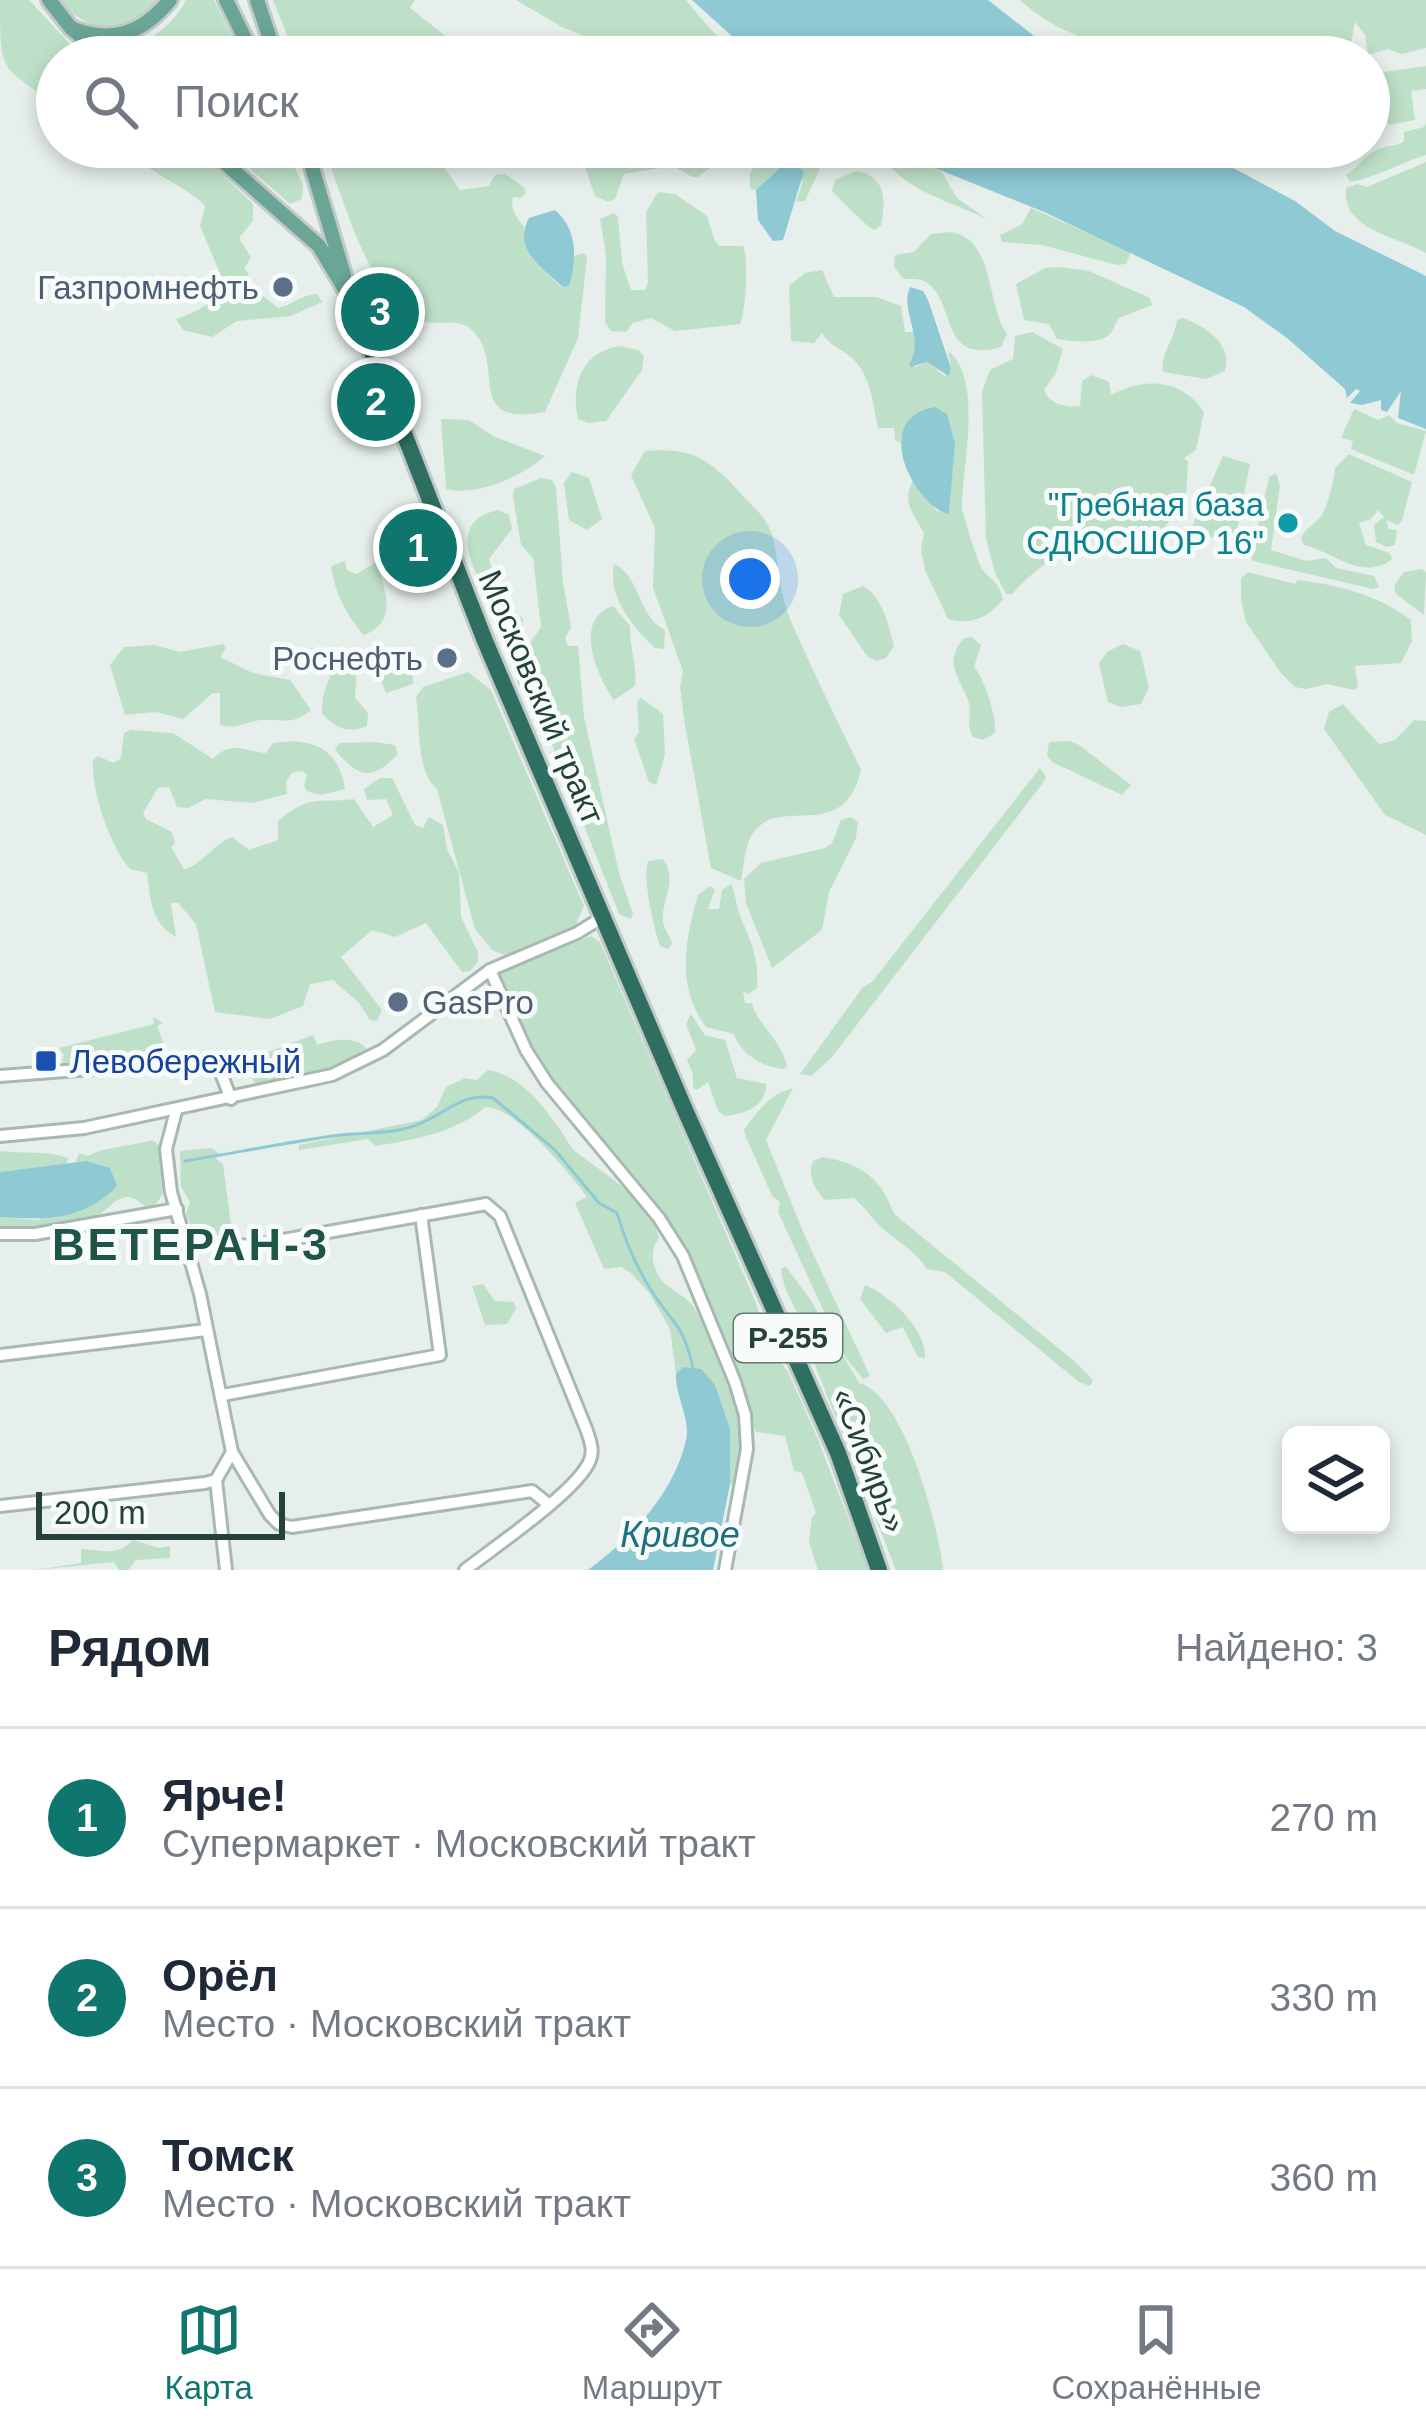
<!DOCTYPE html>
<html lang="ru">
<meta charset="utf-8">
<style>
:root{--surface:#fff;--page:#f6f6f7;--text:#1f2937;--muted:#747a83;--line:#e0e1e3;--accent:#0f766e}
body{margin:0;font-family:Helvetica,sans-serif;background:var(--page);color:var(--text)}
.controls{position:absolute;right:36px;bottom:36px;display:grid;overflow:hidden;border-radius:18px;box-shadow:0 6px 18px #0003}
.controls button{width:108px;height:108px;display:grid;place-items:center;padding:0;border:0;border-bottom:3px solid var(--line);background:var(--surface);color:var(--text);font:60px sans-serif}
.scale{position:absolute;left:36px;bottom:30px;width:249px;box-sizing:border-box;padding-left:12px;border:6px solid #24423a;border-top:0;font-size:33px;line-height:42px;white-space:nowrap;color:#24423a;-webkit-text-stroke:9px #f7fbf9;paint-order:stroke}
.you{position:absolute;left:750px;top:579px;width:42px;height:42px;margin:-30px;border:9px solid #fff;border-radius:50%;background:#1a73e8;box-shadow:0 0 0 18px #1a73e833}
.badge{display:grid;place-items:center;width:78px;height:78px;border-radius:50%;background:var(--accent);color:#fff;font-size:39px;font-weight:700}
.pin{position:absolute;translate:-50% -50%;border:6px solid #fff;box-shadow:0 3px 12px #0006}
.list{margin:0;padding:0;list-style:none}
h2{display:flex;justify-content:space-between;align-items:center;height:156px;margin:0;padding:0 48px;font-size:51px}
h2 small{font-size:39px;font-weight:400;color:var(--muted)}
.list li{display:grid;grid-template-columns:78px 1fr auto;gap:36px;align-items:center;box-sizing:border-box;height:180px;padding:0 48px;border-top:3px solid var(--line)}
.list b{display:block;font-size:45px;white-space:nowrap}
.list p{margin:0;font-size:39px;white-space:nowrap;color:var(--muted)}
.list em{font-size:39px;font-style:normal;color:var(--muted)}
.icon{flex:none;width:66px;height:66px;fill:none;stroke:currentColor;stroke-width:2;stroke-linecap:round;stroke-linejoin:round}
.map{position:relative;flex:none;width:1426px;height:1570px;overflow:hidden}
.search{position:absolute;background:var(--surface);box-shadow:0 6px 18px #0003;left:36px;right:36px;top:36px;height:132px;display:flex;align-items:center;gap:30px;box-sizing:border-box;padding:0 42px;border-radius:66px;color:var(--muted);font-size:45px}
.sheet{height:696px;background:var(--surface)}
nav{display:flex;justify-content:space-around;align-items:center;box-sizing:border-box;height:168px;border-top:3px solid var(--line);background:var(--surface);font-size:33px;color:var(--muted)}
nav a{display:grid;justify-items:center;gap:6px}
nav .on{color:var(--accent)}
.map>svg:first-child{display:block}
.green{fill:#bfe0c8}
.water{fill:#8ec9d4}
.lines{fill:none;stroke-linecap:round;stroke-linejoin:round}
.stream{stroke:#8ec9d4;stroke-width:3}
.minor-casing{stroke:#a8b8b2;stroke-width:16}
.major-casing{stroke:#c2cac8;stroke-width:20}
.highway-casing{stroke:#c2cac8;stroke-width:22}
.minor{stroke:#fff;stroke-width:10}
.major{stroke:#6aa596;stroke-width:14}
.highway{stroke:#2f6f62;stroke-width:16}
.service-dot{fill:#5c6f8a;stroke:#f7fbf9;stroke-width:4.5}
.culture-dot{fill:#0f9aa8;stroke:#f7fbf9;stroke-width:4.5}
.transit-dot{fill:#1a4fb4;stroke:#f7fbf9;stroke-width:4.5}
.labels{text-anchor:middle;stroke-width:10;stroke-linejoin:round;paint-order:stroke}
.shield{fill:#f7fbf9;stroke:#637a73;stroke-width:3}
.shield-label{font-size:30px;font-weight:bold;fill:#24423a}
.service-label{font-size:33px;fill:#4e5e75;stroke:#f7fbf9;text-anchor:end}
.culture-label{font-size:33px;fill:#0d838f;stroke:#f7fbf9;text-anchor:end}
.street-label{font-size:33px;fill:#24423a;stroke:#f7fbf9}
.transit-label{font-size:33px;fill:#164399;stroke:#f7fbf9;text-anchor:start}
.water-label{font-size:36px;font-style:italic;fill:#1c6f80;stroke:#f7fbf9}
.district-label{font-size:45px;font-weight:bold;letter-spacing:3px;fill:#1f5548;stroke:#f7fbf9}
</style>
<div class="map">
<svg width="1426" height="1570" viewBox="0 0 1426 1570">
<rect width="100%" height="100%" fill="#e6efeb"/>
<!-- green -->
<g class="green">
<path d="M0 0H29L82 57H57V105C0 65 0 75 0 0Z"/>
<path d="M60 0H160C131 35 87 36 60 0Z"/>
<path d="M186 0H214L242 57H127V53C150 39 173 26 186 0Z"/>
<polygon points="273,0 415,0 410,8 472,57 296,57"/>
<polygon points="516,0 686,0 713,32 744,57 636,57 562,27"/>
<path d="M1020 0H1426V48L1402 54 1388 49 1368 55 1365 35 1355 22 1350 49 1322 57H1099L1101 50 1116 46C1081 40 1047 25 1020 0Z"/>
<polygon points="1426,66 1426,89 1411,91 1415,120 1389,125 1369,91 1369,74"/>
<path d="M1426 121V155C1399 163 1378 177 1350 182L1346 175C1358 168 1364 155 1377 150 1388 144 1394 148 1404 141V132L1424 127Z"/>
<path d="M130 147H192L198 151 253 204V221L239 238 251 257 244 269 248 272 249 284 278 308C293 305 300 295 317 294L322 302 291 316 237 321 212 337 183 330 176 319C193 314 218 301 225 285L200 226 205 206C184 183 144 174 130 147Z"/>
<polygon points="225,147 285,147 303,185 302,199 290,204"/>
<path d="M324 147H430L460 190 489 186 495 175 505 174 524 187 526 193 521 198 513 197C510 208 516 218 524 226 522 256 542 269 562 287L568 286 575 256 584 253 587 257 578 338 545 412C464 427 505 368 475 333 458 313 434 330 414 318 367 290 342 196 324 147Z"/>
<path d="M573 147H739C732 161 729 159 717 165 689 177 706 185 673 166L624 174 615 199 608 202 595 196 586 170Z"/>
<polygon points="766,147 802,147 819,155 822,164 805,201 796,202 803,181 777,170 756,190 750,188 750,173"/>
<path d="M873 147H902L915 160 941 171 957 198 987 219C936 195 909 194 873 147Z"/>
<path d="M1426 162V253C1397 236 1341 230 1346 188L1357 184 1367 187Z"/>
<path d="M856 171C887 177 886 200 881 226L874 230C866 226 841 200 832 191L835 180Z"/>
<path d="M658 192 675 194 707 216 715 241 720 246H743C749 259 746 310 740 324L675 331 651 318 633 323 626 332 611 331 605 322 606 254 600 219 614 213 618 217 622 263 631 290H645L648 283 646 212Z"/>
<polygon points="1031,208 1131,252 1126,264 1117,265 1042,245 1002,242 1000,235 1022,224"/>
<path d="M951 232C995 239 986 304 1007 334L1001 347C935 366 959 294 921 280 915 278 908 280 902 278L894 266 895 255 914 252 931 234Z"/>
<path d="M1059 267 1089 271 1150 298 1152 305 1119 318C1115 323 1114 330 1109 335 1096 345 1071 341 1057 339L1049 324 1024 320 1016 284 1045 268Z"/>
<path d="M822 270 834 297H877L901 306 905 332H916L915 367 926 362 945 376 951 368 948 351C984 379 962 466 962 507 962 513 979 566 982 569 991 580 1000 583 1003 599 989 617 971 626 948 619L925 570 921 549 924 533C914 515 901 501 913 481L937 511 949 513 954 452 952 434 901 435 900 443 895 440 894 428H878C873 405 871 376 853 359 842 348 831 348 822 333L814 343 791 341 789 286 805 273Z"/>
<path d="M1183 318C1206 326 1233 345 1225 371L1206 379 1163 372C1160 354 1174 341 1177 320Z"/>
<path d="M1032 332 1063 349 1055 375 1044 389C1048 404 1066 408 1080 406L1082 381 1092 375 1109 382 1111 395C1143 377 1182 378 1204 412L1196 450 1184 458 1188 462 1186 496 1160 535C1100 526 1053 550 1012 594H1006L995 573 986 539 982 392 990 370 1013 359 1015 336Z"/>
<path d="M620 346 638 350 644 356 642 370 606 421 588 423 578 419C570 384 583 351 620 346Z"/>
<polygon points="1354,409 1378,420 1389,415 1397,423 1426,431 1414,475 1351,449 1353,441 1341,438"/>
<path d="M441 419 469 420 493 436 545 456C523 476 476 497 446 489Z"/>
<path d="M645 451C698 446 714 464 747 500 758 511 769 522 773 538 779 566 779 591 790 619 812 670 837 720 861 770 843 847 778 792 752 835 744 847 744 867 741 881L711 868 684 719 680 687 683 671 653 588 655 528 631 475Z"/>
<path d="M1349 454 1412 482 1402 521 1398 525 1386 520 1389 529 1397 530 1395 545 1387 547 1376 542 1374 525 1384 517 1378 510 1371 519 1359 523 1366 545 1390 553 1392 559C1362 582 1334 552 1304 545L1301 538C1306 527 1315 525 1321 516 1329 503 1333 483 1335 468Z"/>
<polygon points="1223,456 1250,464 1236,534 1233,541 1227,542 1190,531"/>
<polygon points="572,472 589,478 602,519 587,530 569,520 564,483"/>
<polygon points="1276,473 1280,485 1271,550 1306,561 1326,558 1336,568 1374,576 1379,587 1373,589 1253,561 1251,557 1269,477"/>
<path d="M541 478 552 480 556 487 563 583 571 627 565 638 568 646H578L584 717 619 873 633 914 631 919 619 914 548 734C533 709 500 671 517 642L530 643 541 627 533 558 521 545 513 496 514 489Z"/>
<path d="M498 510 509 515 512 529 489 559C496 586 500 603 523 618L522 630 506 632 501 625C487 589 435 524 498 510Z"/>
<path d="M345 561 347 570 356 574 377 562C384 590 400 621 364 635 347 617 334 590 331 566Z"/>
<path d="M614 564C640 575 638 617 665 630L664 649 655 648C633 627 607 597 614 564Z"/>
<polygon points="1422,569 1426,572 1424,615 1396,594 1394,586 1404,572"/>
<path d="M1248 572 1295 584 1298 580C1339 585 1378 595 1411 620L1412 641 1401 663 1355 666 1358 687 1354 690 1327 684 1306 689 1295 687 1281 673 1246 622 1241 600V578Z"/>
<path d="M863 586C883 598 888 624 894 646L886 658 876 661 867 656 839 615 843 594Z"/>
<path d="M613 606 630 626C629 646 638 668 635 686L614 700C596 674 573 619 613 606Z"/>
<path d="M972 637 981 645 974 667C984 678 997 717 995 733L983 740 973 737C965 723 973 713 968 700 959 677 943 662 964 638Z"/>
<path d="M223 644 226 648 220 657 253 673 290 680 311 710C290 727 284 718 261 720 244 722 238 730 220 725V693H213L183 719 156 712 125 715 110 665 124 647 154 645 180 652Z"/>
<polygon points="1123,644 1140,651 1149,688 1141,704 1121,707 1108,702 1099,664 1107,652"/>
<polygon points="404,657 412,662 413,684 386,693 375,667 381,662"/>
<path d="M344 660C362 672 355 679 355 698L368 713 367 726C348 734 334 728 322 713L323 697 333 666Z"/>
<path d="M468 672 491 690 584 906 575 927 506 956 492 950 475 929 437 789C415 770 421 727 416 697L423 687Z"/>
<polygon points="641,698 663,714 665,755 656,785 649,782 634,739 639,732 637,701"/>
<polygon points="1343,704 1379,744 1395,740 1414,720 1426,721 1426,835 1385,815 1324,729 1329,712"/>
<path d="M131 730 173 733 213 759C231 740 245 751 266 753L273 743C310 737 339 747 345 789L321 795 307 791 304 786 307 774 302 771 292 773 286 782 287 794 252 803 206 799 188 808 177 807 169 787 158 788 143 813 146 819 172 832 175 843 171 847 184 869C203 865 213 844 232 837L249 850 278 840V821C313 793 314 804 354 799L373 827 393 815 386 799 367 800 364 789 380 778H392L415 825 423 828 429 817 443 825 447 849 459 873 461 917 478 952V962L470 971 462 972 426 923 395 937 372 930 341 957 382 1010 377 1021 370 1020 359 1003 333 980 310 984 303 1006 270 1019 215 1012 196 924 178 903H171L176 937C150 922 151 900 147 873L130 869C110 846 91 791 93 760L98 756 114 763 121 758 124 733Z"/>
<polygon points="1070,741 1079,745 1131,785 1122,795 1052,762 1047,756 1049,742"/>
<path d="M374 742 395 745 398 754C371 782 359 778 335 750L339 743Z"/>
<polygon points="1040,768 1046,777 1043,783 832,1057 811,1076 800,1074 863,987 872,982"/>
<polygon points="851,817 858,822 856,838 829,892 822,930 772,968 746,903 744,879 761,863 825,848 832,843 841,820"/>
<path d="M663 859C680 881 658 903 664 926 666 932 671 937 672 944L668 949 660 946C654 928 642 878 648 861Z"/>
<path d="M731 884C736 893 735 902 739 912 750 943 759 952 757 988L748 994 743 991 745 1003H752C758 1026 781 1039 787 1066L783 1069C763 1068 740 1053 734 1034L706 1027C676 987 685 940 698 895L710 886 715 890 708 909H719L722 890Z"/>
<polygon points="591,936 600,942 756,1303 766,1339 789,1374 817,1437 868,1570 818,1570 809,1542 812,1517 816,1513 802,1473 794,1471 785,1436 756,1432 673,1242 609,1148 528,1047 496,975"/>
<path d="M691 1014 705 1035 725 1040 737 1078 766 1084C767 1106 745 1114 725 1116L718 1111 708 1082 697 1090 693 1088V1074L687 1060 696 1050 686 1024Z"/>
<polygon points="153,1017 163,1023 157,1026 167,1052 173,1050 167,1057 62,1063 64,1055 59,1048 154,1024"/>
<path d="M313 1035 317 1045C334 1039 362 1034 369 1054L332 1070 257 1090 248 1067 252 1058Z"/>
<path d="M488 1070C521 1076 540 1102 559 1128 564 1135 569 1145 575 1151 604 1175 650 1198 659 1238 653 1247 651 1254 654 1265 662 1290 677 1288 692 1305 700 1314 703 1327 709 1338 735 1391 748 1426 736 1485L730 1484 729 1429 715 1385 683 1367 676 1374 670 1329 650 1294 631 1273 621 1267 604 1269 575 1203 587 1197C568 1172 516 1107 485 1107 456 1133 412 1140 375 1146L368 1139 299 1150V1145L422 1120 437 1107 446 1087 465 1078 477 1080Z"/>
<path d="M793 1088 766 1140 804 1234 870 1376 863 1379 845 1357 778 1212 780 1202 772 1196 746 1137 744 1130C758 1110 771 1093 793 1088Z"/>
<path d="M152 1140 159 1145C164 1168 173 1196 148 1209 141 1203 132 1194 122 1198 114 1200 106 1211 98 1215 69 1229 32 1229 0 1226V1217L39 1220 86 1161 76 1162 79 1153 88 1156C103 1147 133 1146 152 1140Z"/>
<polygon points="211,1148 218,1152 216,1159 223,1164 233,1239 194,1233 186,1214 190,1202 181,1187 180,1151"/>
<path d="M0 1151C23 1154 47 1150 68 1158L67 1164 0 1172Z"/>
<path d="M823 1157C862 1164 881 1178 894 1214L1073 1360 1093 1380 1090 1386 1079 1382 945 1272 927 1269C914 1249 899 1243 882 1228 872 1219 865 1207 854 1198L825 1200C815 1189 807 1176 813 1161Z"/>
<path d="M786 1267 810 1299 859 1383C904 1394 939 1527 943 1570H896L809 1350C811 1323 783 1301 781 1268Z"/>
<polygon points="483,1284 495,1301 514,1302 516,1309 507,1324 485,1325 472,1286"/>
<path d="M865 1285C890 1295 927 1330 925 1358L918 1357 903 1327 886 1333 860 1299Z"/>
<path d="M133 1540 159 1548 170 1546V1558L136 1560 128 1570H119L114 1562 35 1570 81 1563V1549C102 1550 118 1557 133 1540Z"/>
</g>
<!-- water -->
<g class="water">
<polygon points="692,0 988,0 1061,57 755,57"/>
<polygon points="902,147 1194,147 1295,201 1335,231 1426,276 1426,429 1398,418 1401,391 1387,412 1381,410 1381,400 1362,405 1350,403 1360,391 1356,389 1347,398 1345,389 1287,338 1244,307 1044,212 915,160"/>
<polygon points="787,161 804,171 783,240 773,241 758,220 756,190"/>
<path d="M555 210C578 230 577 259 569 286L563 287C542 268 512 249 529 218Z"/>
<path d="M910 287 923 291 928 300 951 368 949 376 926 362 911 367 909 365C926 337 899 311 910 287Z"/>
<path d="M935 407 947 414 955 444 949 514C917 509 867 419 935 407Z"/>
<path d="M86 1161 110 1168 117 1186C83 1221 46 1220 0 1217V1172Z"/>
<path d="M683 1367 701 1369 715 1385 730 1429V1484L713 1570H588C630 1539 674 1494 686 1440 691 1420 675 1395 676 1374Z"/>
</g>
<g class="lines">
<!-- stream -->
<path class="stream" d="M185 1161C234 1153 283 1143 333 1136 358 1132 383 1135 407 1128 439 1121 459 1091 493 1098L555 1150 599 1203 617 1213C625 1240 637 1269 653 1293 674 1326 683 1323 693 1368"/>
<!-- minor casing -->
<g class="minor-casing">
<g id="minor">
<polyline points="490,970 526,1050 547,1083 659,1218 683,1256 735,1382 745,1415 747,1449 725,1570"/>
<polyline points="0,1076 208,1060 219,1068 231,1099"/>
<polyline points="176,1111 166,1149 171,1192 200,1294 232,1452 270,1515 279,1524 292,1527 532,1491 548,1504"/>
<polyline points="0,1136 84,1128 332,1075 383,1050 490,970 577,933 603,917"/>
<polyline points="0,1234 35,1234 177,1209"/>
<path d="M187 1239 249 1246 486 1204 500 1216 587 1431C590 1441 594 1450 590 1460 579 1490 493 1548 465 1570"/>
<polyline points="0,1355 206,1330"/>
<polyline points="223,1395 440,1355 421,1215"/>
<polyline points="216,1480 226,1570"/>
<polyline points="0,1506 205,1483 216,1480 232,1452"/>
</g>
</g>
<!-- major casing -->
<g class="major-casing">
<g id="major">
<polyline points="49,0 71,28 107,57"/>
<polyline points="226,0 254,57"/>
<polyline points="257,0 276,57"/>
<path d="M71 28C112 44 142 34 170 0"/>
<polyline points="207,147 319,246 353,303"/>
<polyline points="306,147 344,275"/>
</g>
</g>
<!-- highway casing -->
<g class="highway-casing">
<polyline id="highway" points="353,303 485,641 685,1110 838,1453 879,1570"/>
</g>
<!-- minor -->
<use href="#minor" class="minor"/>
<!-- major -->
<use href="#major" class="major"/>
<!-- highway -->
<use href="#highway" class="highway"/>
</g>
<!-- markers -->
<g class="service-dot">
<circle cx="283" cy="287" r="12"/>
<circle cx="447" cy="658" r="12"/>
<circle cx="398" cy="1002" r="12"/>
</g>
<circle class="culture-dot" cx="1288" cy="523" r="12"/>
<rect class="transit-dot" x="34" y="1049" width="24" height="24" rx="6"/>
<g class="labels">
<!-- shield labels -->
<rect class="shield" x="734" y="1314" width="108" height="48" rx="9"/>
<g class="shield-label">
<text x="788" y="1348">Р-255</text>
</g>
<!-- service labels -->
<g class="service-label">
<text x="259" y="299">Газпромнефть</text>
<text x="423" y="670">Роснефть</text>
<text x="422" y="1014" text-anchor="start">GasPro</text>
</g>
<!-- culture labels -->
<g class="culture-label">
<text x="1264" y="516">"Гребная база<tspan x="1264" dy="38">СДЮСШОР 16"</tspan></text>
</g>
<!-- street labels -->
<g class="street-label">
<text transform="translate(542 697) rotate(67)" y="12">Московский тракт</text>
<text transform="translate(870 1460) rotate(69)" y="12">«Сибирь»</text>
</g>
<!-- transit labels -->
<g class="transit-label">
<text x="70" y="1073">Левобережный</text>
</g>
<!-- water labels -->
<g class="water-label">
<text x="680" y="1547">Кривое</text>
</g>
<!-- district labels -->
<g class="district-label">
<text x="191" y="1260">ВЕТЕРАН-3</text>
</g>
</g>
</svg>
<div class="controls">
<button><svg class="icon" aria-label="layers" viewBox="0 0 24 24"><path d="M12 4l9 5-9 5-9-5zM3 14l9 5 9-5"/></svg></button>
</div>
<div class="scale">200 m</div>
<div class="you"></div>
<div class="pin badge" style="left:418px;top:548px">1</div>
<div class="pin badge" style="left:376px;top:402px">2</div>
<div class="pin badge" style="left:380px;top:312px">3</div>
<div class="search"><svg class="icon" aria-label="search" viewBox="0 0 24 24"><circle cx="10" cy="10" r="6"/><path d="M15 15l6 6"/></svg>Поиск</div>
</div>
<section class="sheet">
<h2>Рядом<small>Найдено: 3</small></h2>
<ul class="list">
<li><span class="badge">1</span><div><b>Ярче!</b><p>Супермаркет · Московский тракт</p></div><em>270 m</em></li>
<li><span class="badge">2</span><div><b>Орёл</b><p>Место · Московский тракт</p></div><em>330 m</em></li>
<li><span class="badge">3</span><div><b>Томск</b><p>Место · Московский тракт</p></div><em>360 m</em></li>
</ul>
</section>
<nav>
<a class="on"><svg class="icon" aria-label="map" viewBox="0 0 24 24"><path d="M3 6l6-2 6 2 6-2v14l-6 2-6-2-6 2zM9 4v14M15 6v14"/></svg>Карта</a>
<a><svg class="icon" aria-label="directions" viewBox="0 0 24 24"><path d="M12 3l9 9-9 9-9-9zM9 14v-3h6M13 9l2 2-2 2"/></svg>Маршрут</a>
<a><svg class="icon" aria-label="saved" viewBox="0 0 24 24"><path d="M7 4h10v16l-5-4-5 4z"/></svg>Сохранённые</a>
</nav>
